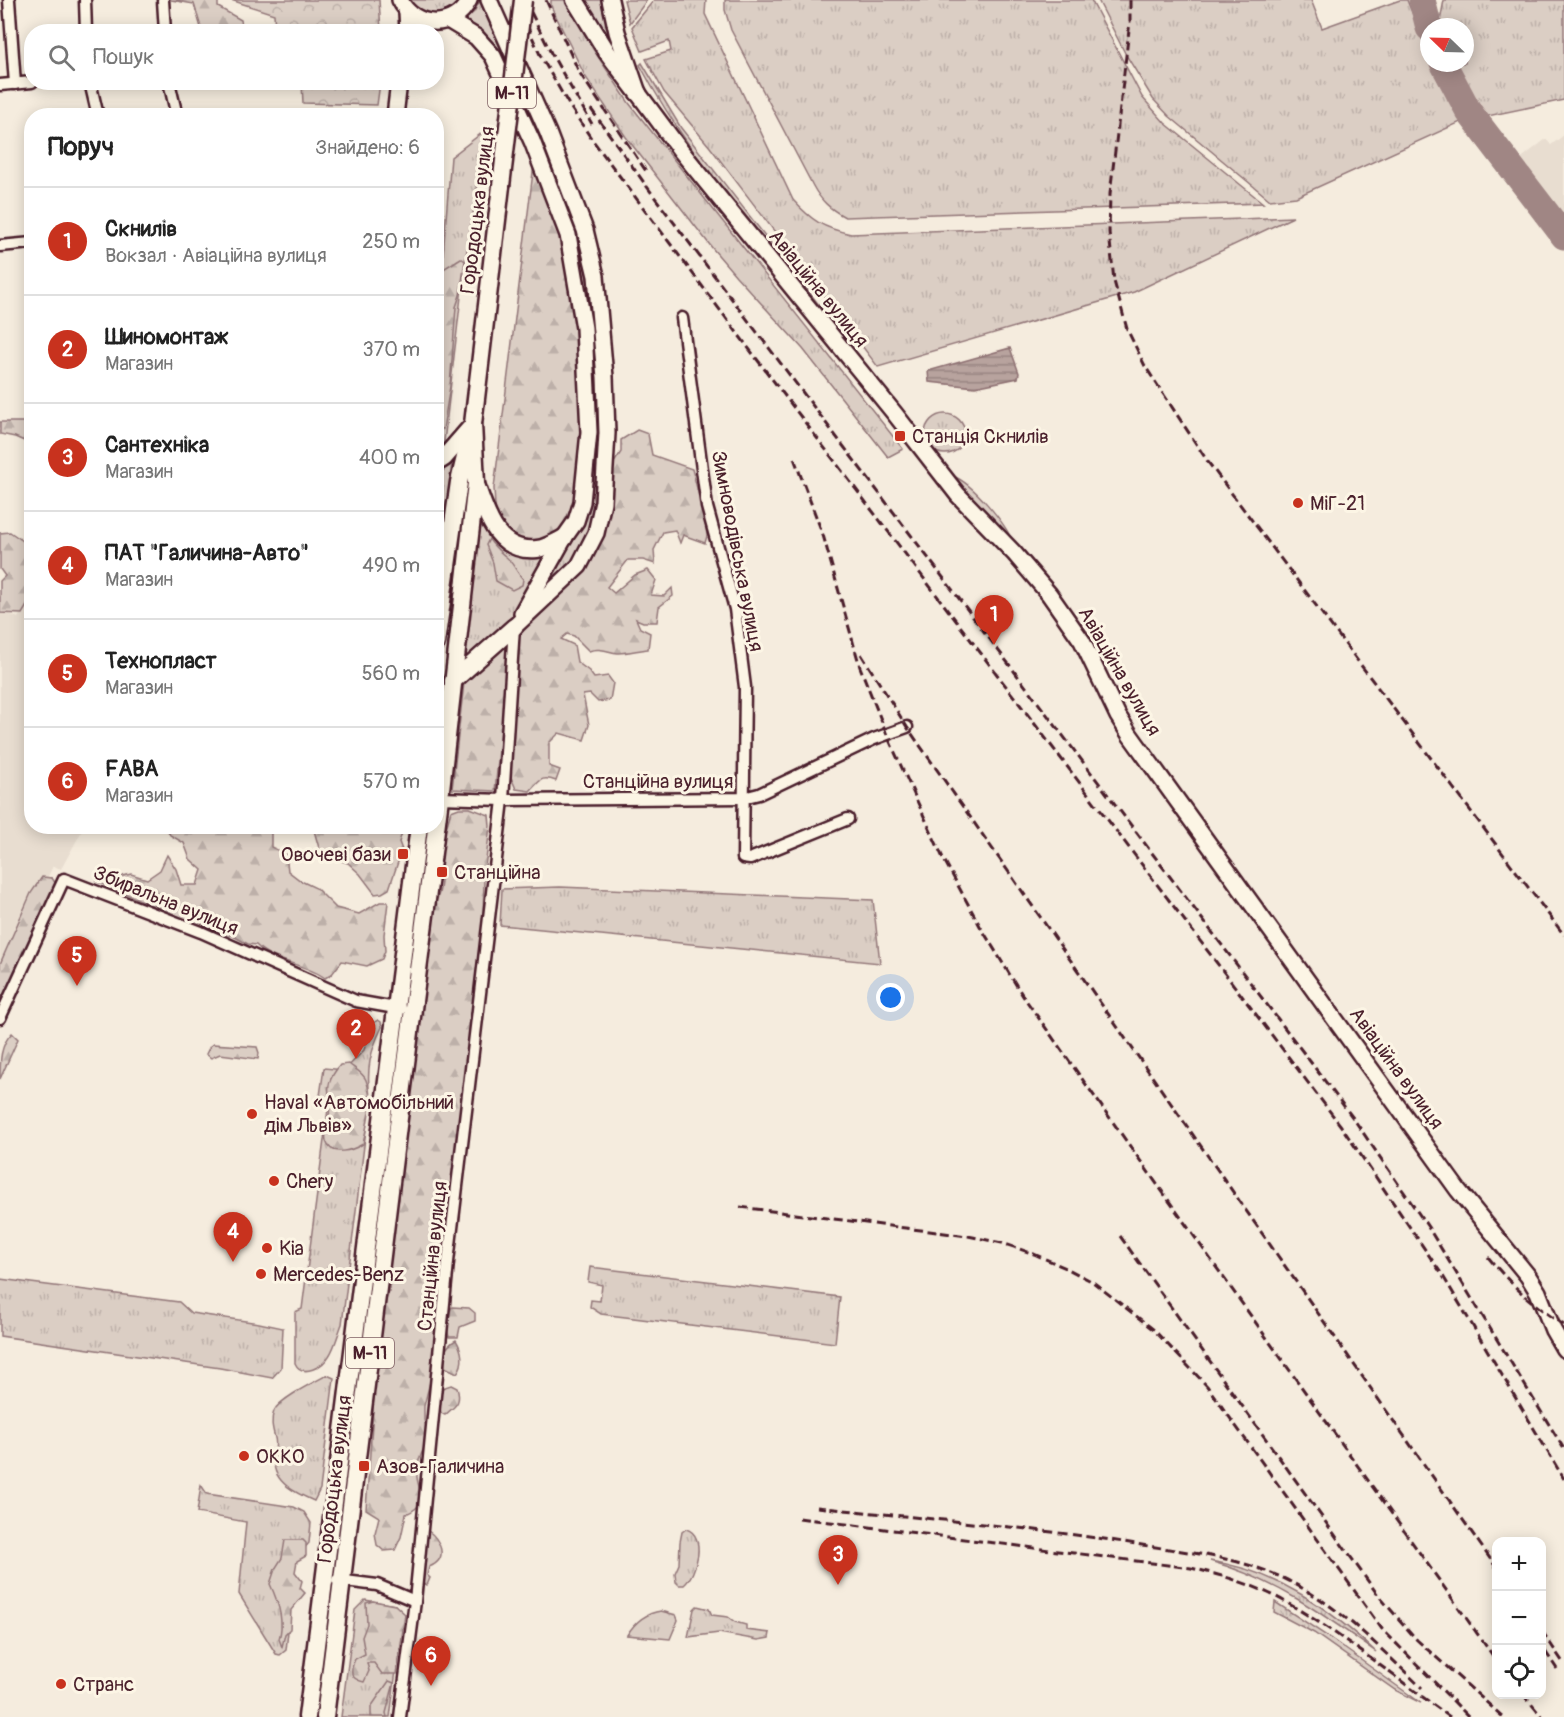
<!DOCTYPE html>
<html lang="uk">
<meta charset="utf-8">
<style>
:root{--surface:#fff;--page:#f2f2f2;--text:#222;--muted:#767676;--line:#e0e0e0;--accent:#c8321e}
body{margin:0;font-family:Pangolin,sans-serif;background:var(--page);color:var(--text)}
.controls{position:absolute;right:18px;bottom:18px;display:grid;overflow:hidden;border-radius:12px;box-shadow:0 3px 15px #0003}
.controls button{width:54px;height:54px;display:grid;place-items:center;padding:0;border:0;border-bottom:2px solid var(--line);background:var(--surface);color:var(--text);font:30px sans-serif}
.compass{position:absolute;left:1420px;top:18px;width:54px;height:54px;border-radius:50%;background:var(--surface);box-shadow:0 3px 15px #0003;rotate:293deg}
.you{position:absolute;left:891px;top:998px;width:21px;height:21px;margin:-15px;border:4px solid #fff;border-radius:50%;background:#1a73e8;box-shadow:0 0 0 9px #1a73e833}
.badge{display:grid;place-items:center;width:39px;height:39px;border-radius:50%;background:var(--accent);color:#fff;font-size:20px;font-weight:700}
.pin{position:absolute;translate:-50% -50px;filter:drop-shadow(0 2px 3px #0008)}
.pin::after{content:'';position:absolute;top:32px;width:21px;height:18px;background:inherit;clip-path:polygon(0 0,100% 0,50% 100%)}
.list{margin:0;padding:0;list-style:none}
h2{display:flex;justify-content:space-between;align-items:center;height:78px;margin:0;padding:0 24px;font-size:26px}
h2 small{font-size:20px;font-weight:400;color:var(--muted)}
.list li{display:grid;grid-template-columns:39px 1fr auto;gap:18px;align-items:center;box-sizing:border-box;height:108px;padding:0 24px;border-top:2px solid var(--line)}
.list b{display:block;font-size:22px;white-space:nowrap}
.list p{margin:0;font-size:20px;white-space:nowrap;color:var(--muted)}
.list em{font-size:20px;font-style:normal;color:var(--muted)}
.icon{flex:none;width:33px;height:33px;fill:none;stroke:currentColor;stroke-width:2;stroke-linecap:round;stroke-linejoin:round}
.map{position:relative;flex:none;width:1564px;height:1717px;overflow:hidden}
.search{position:absolute;background:var(--surface);box-shadow:0 3px 15px #0003;left:24px;top:24px;width:420px;height:66px;display:flex;align-items:center;gap:15px;box-sizing:border-box;padding:0 21px;border-radius:24px;color:var(--muted);font-size:22px}
.panel{position:absolute;background:var(--surface);box-shadow:0 3px 15px #0003;left:24px;top:108px;width:420px;height:726px;border-radius:24px}
.map>svg:first-child{display:block}
.built{fill:#e8ddd0}
.grass{fill:url(#grass-tufts);stroke:#927678;stroke-width:1.5}
.forest{fill:url(#forest-firs);stroke:#927678;stroke-width:1.5}
.park{fill:url(#park-crowns);stroke:#927678;stroke-width:1.5}
.water{fill:url(#water-rules);stroke:#8c6e70;stroke-width:1.5}
.lines{fill:none;stroke-linecap:round;stroke-linejoin:round}
.taxiway{stroke:#a08684;stroke-width:27}
.street-casing{stroke:#4a1f2b;stroke-width:15}
.secondary-casing{stroke:#4a1f2b;stroke-width:20}
.primary-casing{stroke:#4a1f2b;stroke-width:21}
.street{stroke:#fcf5e5;stroke-width:10}
.secondary{stroke:#fcf5e5;stroke-width:15}
.primary{stroke:#fcf5e5;stroke-width:16}
.rail{stroke:#4a1f2b;stroke-width:3;stroke-dasharray:9 4.5;stroke-linecap:butt}
.primary-bridge-casing{stroke:#4a1f2b;stroke-width:21;stroke-linecap:butt}
.primary-bridge{stroke:#fcf5e5;stroke-width:16}
.poi-dot{fill:#c8321e;stroke:#fcf5e5;stroke-width:2}
.labels{text-anchor:middle;stroke-width:6;stroke-linejoin:round;paint-order:stroke}
.shield{fill:#fcf5e5;stroke:#7f5f63;stroke-width:1.5}
.shield-label{font-size:18px;font-weight:bold;fill:#4a1f2b}
.street-label{font-size:20px;fill:#4a1f2b;stroke:#fcf5e5}
.poi-label{font-size:20px;fill:#4a1f2b;stroke:#fcf5e5;text-anchor:start}
</style>
<div class="map">
<svg width="1564" height="1717" viewBox="0 0 1564 1717">
<defs>
<pattern id="grass-tufts" width="24" height="20" patternUnits="userSpaceOnUse" patternTransform="scale(1.5)"><rect width="24" height="20" fill="#dbcec4"/><path d="M3 7l-1-3M5 7V3M7 7l1-3M15 17l-1-3M17 17v-4M19 17l1-3" fill="none" stroke="#bdb0a9"/></pattern>
<pattern id="forest-firs" width="22" height="20" patternUnits="userSpaceOnUse" patternTransform="scale(1.5)"><rect width="22" height="20" fill="#dbcec4"/><path d="M5 1l3.5 6h-7zM16 11l3.5 6h-7z" fill="#bdb0a9"/></pattern>
<pattern id="park-crowns" width="20" height="18" patternUnits="userSpaceOnUse" patternTransform="scale(1.5)"><rect width="20" height="18" fill="#dbcec4"/><path d="M2 6a3 3 0 1 1 6 0M12 15a3 3 0 1 1 6 0" fill="none" stroke="#bdb0a9"/></pattern>
<pattern id="water-rules" width="6" height="5" patternUnits="userSpaceOnUse" patternTransform="scale(1.5)"><rect width="6" height="5" fill="#b8a39e"/><path d="M0 2.5h6" fill="none" stroke="#988481"/></pattern>
</defs>
<rect width="100%" height="100%" fill="#f5ecde"/>
<filter id="ink" filterUnits="userSpaceOnUse"><feTurbulence type="fractalNoise" baseFrequency=".0167" numOctaves="2"/><feDisplacementMap in="SourceGraphic" scale="12" xChannelSelector="R" yChannelSelector="G"/><feConvolveMatrix kernelMatrix="1 2 1 2 8 2 1 2 1" color-interpolation-filters="sRGB"/></filter>
<g filter="url(#ink)">
<!-- built -->
<g class="built">
<polygon points="1564,135 1564,220 1519,160 1546,139 1551,145"/>
<polygon points="31,594 32,826 84,827 61,869 53,866 0,977 0,610 18,618"/>
</g>
<!-- grass -->
<g class="grass">
<polygon points="405,0 464,0 442,17 421,15"/>
<polygon points="480,0 483,0 538,126 578,232 589,278 595,324 601,433 597,501 590,532 574,562 537,597 583,519 589,325 533,129 493,44 473,27 462,22 474,12"/>
<polygon points="551,0 566,0 593,49 629,103 903,449 888,457 803,349 736,276 713,249 626,137 585,76 551,6"/>
<polygon points="583,0 602,0 618,59"/>
<polygon points="624,0 647,0 630,23"/>
<path d="M654 0H706L705 14 793 200C812 221 823 228 851 234L1293 217 1134 292 878 367 710 147 664 92 646 59 671 51 669 41 642 51 632 27Z"/>
<path d="M725 0H1091L1142 97 1165 123 1263 203 845 217C830 209 821 201 813 186L731 30 725 10Z"/>
<polygon points="1098,0 1311,0 1322,28 1400,0 1407,0 1429,56 1429,63 1432,63 1463,121 1296,197 1270,200 1169,116 1153,99 1126,55"/>
<polygon points="1444,0 1564,0 1564,100 1483,117 1452,63 1465,63 1465,27 1439,27"/>
<path d="M642 63 681 128 862 360 881 385 885 395C845 345 805 295 765 245 719 187 674 130 640 65Z"/>
<polygon points="487,129 465,262 444,442 437,455 437,255 443,255 451,157"/>
<circle cx="945" cy="434" r="20"/>
<polygon points="452,461 438,586 436,471"/>
<path d="M953 476C972 483 1006 523 1013 543L991 526Z"/>
<polygon points="478,518 498,543 550,551 513,620 457,669"/>
<polygon points="560,887 873,900 880,963 500,925 502,889"/>
<path d="M378 1020 381 1022 382 1027C370 1052 366 1069 370 1097L342 1324C338 1334 335 1347 329 1356 324 1366 302 1379 295 1363V1312L302 1309 328 1109 319 1103 324 1068 345 1070 364 1050 372 1024Z"/>
<polygon points="590,1267 840,1297 835,1343 601,1314 590,1307 591,1300 600,1301 602,1285 588,1282"/>
<polygon points="0,1279 179,1302 191,1313 259,1323 283,1328 281,1368 272,1378 220,1368 0,1336"/>
<path d="M327 1375 334 1378 320 1489 314 1501C298 1494 273 1483 274 1461 274 1454 277 1445 275 1438 273 1430 270 1421 274 1411 279 1399 314 1382 327 1375Z"/>
<polygon points="201,1485 207,1494 294,1507 304,1512 311,1523 309,1543 296,1558 286,1650 280,1655 276,1654 239,1594 246,1522 197,1513"/>
<path d="M686 1529C707 1535 697 1574 684 1585H679L676 1582 675 1573 679 1564 680 1542 682 1532Z"/>
<path d="M1210 1561C1275 1570 1330 1609 1376 1652 1323 1614 1274 1579 1210 1561Z"/>
<polygon points="365,1600 395,1605 403,1616 390,1717 341,1717 355,1610"/>
<polygon points="1275,1602 1330,1638 1421,1703 1395,1690 1314,1633 1274,1612"/>
<polygon points="697,1606 709,1609 712,1615 728,1617 735,1622 746,1625 746,1630 770,1633 769,1638 758,1640 719,1633 688,1637 694,1609"/>
<path d="M661 1611 676 1615 678 1620 670 1639 627 1635C635 1622 646 1613 661 1611Z"/>
</g>
<!-- forest -->
<g class="forest">
<polygon points="171,0 218,0 218,7 241,20 243,31 202,31 194,4"/>
<polygon points="534,164 561,237 579,343 582,447 575,511 568,525 547,540 527,543 504,532 496,524 494,488"/>
<polygon points="461,258 465,261 460,295 456,307 450,386 443,429 436,428 437,269 442,270"/>
<polygon points="0,422 31,422 31,444 15,437 0,434"/>
<path d="M637 430 648 434 652 455 692 469 705 519 707 536 705 543 683 535 680 543 675 530 663 532 654 550 655 564 643 560H628L607 587 614 593 635 575 648 570 656 580 651 595 664 596 672 588 673 596 659 607 657 622H643L636 619 640 628 650 633 648 649C638 650 628 653 618 653 608 652 599 647 589 651L574 636 567 634 561 639 574 645 577 662 589 671 594 678 608 676 613 683 610 700 598 702 590 694 583 695 589 725 584 740 559 733 549 743V766L560 770 556 781C541 775 540 781 530 791L516 789 510 775 507 759 515 643 521 626 581 553 612 466 621 452V440Z"/>
<polygon points="10,532 26,543 32,540 31,599 22,614 0,613 0,581 5,576 0,569 0,533"/>
<path d="M489 539C494 547 498 550 505 556 513 562 516 572 523 579L522 585 512 590 496 581 493 563 486 545Z"/>
<polygon points="510,638 495,791 452,789 465,674"/>
<path d="M459 808H470L489 815 490 826 484 877 483 921 478 957V983L447 1245 436 1319 434 1366 424 1406V1420L429 1434C426 1445 418 1458 417 1470 414 1488 434 1502 406 1514L401 1537 395 1550 384 1551 377 1545 375 1533 379 1517 366 1509 376 1368 382 1310 389 1292 390 1252 388 1236 399 1199 402 1150 433 907C445 888 440 869 442 848 443 835 448 823 451 811Z"/>
<path d="M169 826 273 827 271 831V847L286 854 288 871 301 881 316 888 336 908 359 914 380 902H388L384 935 385 951 382 959 367 966 342 961 332 974 325 978C307 964 272 962 256 945L248 944 233 936 201 926 96 881 107 875 119 877 131 874 147 879 160 870 167 855 176 869 181 885H197L202 870 190 859 184 843 170 835 168 831Z"/>
<polygon points="313,827 404,827 399,842 402,850 389,889 382,893 375,894 360,874 348,863 324,855 319,848"/>
<polygon points="42,877 52,878 56,884 5,998 0,1001 0,964 31,893"/>
<path d="M12 1033 18 1039 0 1079C0 1061 0 1045 12 1033Z"/>
<polygon points="213,1044 257,1047 259,1053 258,1059 220,1054 211,1058 206,1054 210,1046"/>
<path d="M349 1064C355 1069 363 1073 366 1080 374 1099 367 1125 363 1144 353 1150 331 1158 326 1141 324 1134 329 1126 329 1118 332 1092 321 1088 340 1065Z"/>
<path d="M452 1307 469 1308 475 1313V1321L460 1327 458 1337H449C445 1326 447 1316 452 1307Z"/>
<path d="M456 1340C462 1350 465 1363 457 1373L445 1367C443 1354 444 1347 456 1340Z"/>
<path d="M451 1385 457 1388C462 1403 455 1406 445 1415L441 1413 438 1399 442 1388Z"/>
<path d="M427 1530C440 1539 450 1559 429 1567L427 1575 430 1578 427 1585 422 1583 424 1540Z"/>
<path d="M285 1540H303L306 1543V1556L297 1561 295 1572 302 1581 300 1588 305 1593 291 1610 290 1629 285 1634 282 1647 279 1639C285 1621 278 1601 270 1584L275 1569 282 1558Z"/>
<path d="M373 1601 395 1605 405 1614 397 1674H382L374 1663H367L369 1671 364 1682C349 1679 350 1671 355 1659L365 1654 362 1637 367 1624 366 1603Z"/>
<polygon points="389,1681 394,1683 386,1713 387,1717 371,1717 371,1707"/>
</g>
<!-- park -->
<g class="park">
<polygon points="231,0 379,0 381,31 299,32 299,29 275,29 274,14"/>
<polygon points="302,83 380,83 377,105 303,103"/>
</g>
<!-- water -->
<polygon class="water" points="1010,348 1019,373 1018,378 975,387 929,382 928,371"/>
<g class="lines">
<!-- taxiway -->
<g class="taxiway">
<polyline points="1422,0 1429,28"/>
<polyline points="1443,63 1469,112 1564,236"/>
</g>
<!-- street casing -->
<g class="street-casing">
<g id="street">
<polyline points="9,0 15,84"/>
<polyline points="85,0 86,32"/>
<polyline points="163,0 165,32"/>
<polyline points="90,82 98,116"/>
<polyline points="169,82 177,116"/>
<polyline points="0,85 32,82"/>
<polyline points="0,246 32,243"/>
<polyline points="682,318 707,507 735,609 745,687 743,858 750,859 848,819"/>
<polyline points="440,798 503,800 743,798 759,794 874,739 907,727"/>
<polyline points="0,1018 64,879 201,932 356,1001 401,1009"/>
<polyline points="337,1580 377,1585 415,1601"/>
<polyline points="400,1717 415,1601 448,1262 503,800 514,627"/>
</g>
</g>
<!-- secondary casing -->
<g class="secondary-casing">
<g id="secondary">
<path d="M400 0C414 29 455 30 469 0"/>
<polyline points="489,0 548,133 585,230 596,276 605,377 607,433 603,502 596,533 579,566 514,627"/>
<polyline points="610,0 617,32 638,93 681,151 895,414 958,495 1014,553 1049,594 1082,641 1118,716 1130,735 1458,1190 1528,1276 1538,1292 1553,1330 1564,1349"/>
<polyline points="407,12 408,32"/>
<polyline points="448,20 476,37 493,56 532,141 568,235 584,328 589,432 582,502 576,521 564,538 522,613"/>
<polyline points="395,116 399,82"/>
</g>
</g>
<!-- primary casing -->
<g class="primary-casing">
<g id="primary">
<polyline points="575,0 607,52 638,93"/>
<polyline points="436,463 444,458 471,427"/>
<path d="M477 487C487 516 498 553 537 549 546 548 556 542 564 538"/>
<polyline points="436,643 459,482 473,424 501,186"/>
<polyline points="453,681 514,627"/>
<polyline points="307,1717 419,826"/>
<polyline points="325,1717 398,1126 440,798 476,483 473,424"/>
</g>
</g>
<!-- street -->
<use href="#street" class="street"/>
<!-- secondary -->
<use href="#secondary" class="secondary"/>
<!-- primary -->
<use href="#primary" class="primary"/>
<!-- rail -->
<g class="rail">
<polyline points="516,0 541,57 569,105 591,138 756,358 1341,1126 1443,1276 1564,1479"/>
<polyline points="525,0 551,53 592,124"/>
<polyline points="546,0 579,72 648,174"/>
<polyline points="1130,0 1130,21 1110,194 1109,232 1114,281 1127,329 1145,366 1208,462 1564,935"/>
<polyline points="591,109 653,195 1353,1118 1428,1227 1564,1449"/>
<polyline points="794,458 823,535 860,667 887,735 943,858 980,926 1023,996 1496,1660"/>
<polyline points="861,654 907,727 1496,1567"/>
<polyline points="740,1207 968,1236 1002,1243 1034,1254 1066,1268 1093,1282 1154,1330 1207,1386 1382,1629 1469,1717"/>
<polyline points="1120,1236 1378,1595 1417,1640 1503,1717"/>
<path d="M1488 1257C1510 1284 1535 1307 1564 1325"/>
<path d="M817 1507C925 1519 1034 1527 1142 1545 1193 1553 1245 1558 1291 1582 1342 1608 1381 1649 1422 1688"/>
<path d="M799 1518 1191 1568C1225 1576 1259 1586 1289 1604 1346 1637 1397 1679 1450 1717"/>
<polyline points="1542,1631 1564,1664"/>
<polyline points="1545,1651 1557,1669"/>
<polyline points="1523,1694 1542,1717"/>
</g>
<!-- primary-bridge casing -->
<g class="primary-bridge-casing">
<polyline id="primary-bridge" points="501,186 523,0"/>
</g>
<!-- primary-bridge -->
<use href="#primary-bridge" class="primary-bridge"/>
</g>
</g>
<!-- markers -->
<g class="poi-dot">
<rect x="894" y="430" width="12" height="12" rx="3"/>
<circle cx="1298" cy="503" r="6"/>
<rect x="397" y="848" width="12" height="12" rx="3"/>
<rect x="436" y="866" width="12" height="12" rx="3"/>
<circle cx="252" cy="1114" r="6"/>
<circle cx="274" cy="1181" r="6"/>
<circle cx="267" cy="1248" r="6"/>
<circle cx="261" cy="1274" r="6"/>
<circle cx="244" cy="1456" r="6"/>
<rect x="358" y="1460" width="12" height="12" rx="3"/>
<circle cx="61" cy="1684" r="6"/>
</g>
<g class="labels">
<!-- shield labels -->
<g class="shield">
<rect x="488" y="78" width="48" height="30" rx="4.5"/>
<rect x="346" y="1338" width="48" height="30" rx="4.5"/>
</g>
<g class="shield-label">
<text x="512" y="99">М-11</text>
<text x="370" y="1359">М-11</text>
</g>
<!-- street labels -->
<g class="street-label">
<text transform="translate(477 210) rotate(-83)" y="7">Городоцька вулиця</text>
<text transform="translate(819 288) rotate(51)" y="7">Авіаційна вулиця</text>
<text transform="translate(738 551) rotate(79)" y="7">Зимноводівська вулиця</text>
<text transform="translate(1120 671) rotate(60)" y="7">Авіаційна вулиця</text>
<text x="658" y="788">Станційна вулиця</text>
<text transform="translate(166 900) rotate(22)" y="7">Збиральна вулиця</text>
<text transform="translate(1397 1068) rotate(54)" y="7">Авіаційна вулиця</text>
<text transform="translate(432 1256) rotate(-84)" y="7">Станційна вулиця</text>
<text transform="translate(334 1479) rotate(-83)" y="7">Городоцька вулиця</text>
</g>
<!-- poi labels -->
<g class="poi-label">
<text x="912" y="443">Станція Скнилів</text>
<text x="1310" y="510">МіГ-21</text>
<text x="391" y="861" text-anchor="end">Овочеві бази</text>
<text x="454" y="879">Станційна</text>
<text x="264" y="1109">Haval «Автомобільний<tspan x="264" dy="23">дім Львів»</tspan></text>
<text x="286" y="1188">Chery</text>
<text x="279" y="1255">Kia</text>
<text x="273" y="1281">Mercedes-Benz</text>
<text x="256" y="1463">ОККО</text>
<text x="376" y="1473">Азов-Галичина</text>
<text x="73" y="1691">Странс</text>
</g>
</g>
</svg>
<div class="controls">
<button>+</button>
<button>−</button>
<button><svg class="icon" aria-label="locate" viewBox="0 0 24 24"><circle cx="12" cy="12" r="6"/><path d="M12 2v4M12 18v4M2 12h4M18 12h4"/></svg></button>
</div>
<svg class="compass" viewBox="-18 -18 36 36"><path d="M0-13l5 13h-10z" fill="#e53935"/><path d="M0 13l5-13h-10z" fill="#767676"/></svg>
<div class="you"></div>
<div class="pin badge" style="left:994px;top:645px">1</div>
<div class="pin badge" style="left:356px;top:1059px">2</div>
<div class="pin badge" style="left:838px;top:1585px">3</div>
<div class="pin badge" style="left:233px;top:1262px">4</div>
<div class="pin badge" style="left:77px;top:986px">5</div>
<div class="pin badge" style="left:431px;top:1686px">6</div>
<div class="search"><svg class="icon" aria-label="search" viewBox="0 0 24 24"><circle cx="10" cy="10" r="6"/><path d="M15 15l6 6"/></svg>Пошук</div>
<section class="panel">
<h2>Поруч<small>Знайдено: 6</small></h2>
<ul class="list">
<li><span class="badge">1</span><div><b>Скнилів</b><p>Вокзал · Авіаційна вулиця</p></div><em>250 m</em></li>
<li><span class="badge">2</span><div><b>Шиномонтаж</b><p>Магазин</p></div><em>370 m</em></li>
<li><span class="badge">3</span><div><b>Сантехніка</b><p>Магазин</p></div><em>400 m</em></li>
<li><span class="badge">4</span><div><b>ПАТ &quot;Галичина-Авто&quot;</b><p>Магазин</p></div><em>490 m</em></li>
<li><span class="badge">5</span><div><b>Технопласт</b><p>Магазин</p></div><em>560 m</em></li>
<li><span class="badge">6</span><div><b>FABA</b><p>Магазин</p></div><em>570 m</em></li>
</ul>
</section>
</div>
